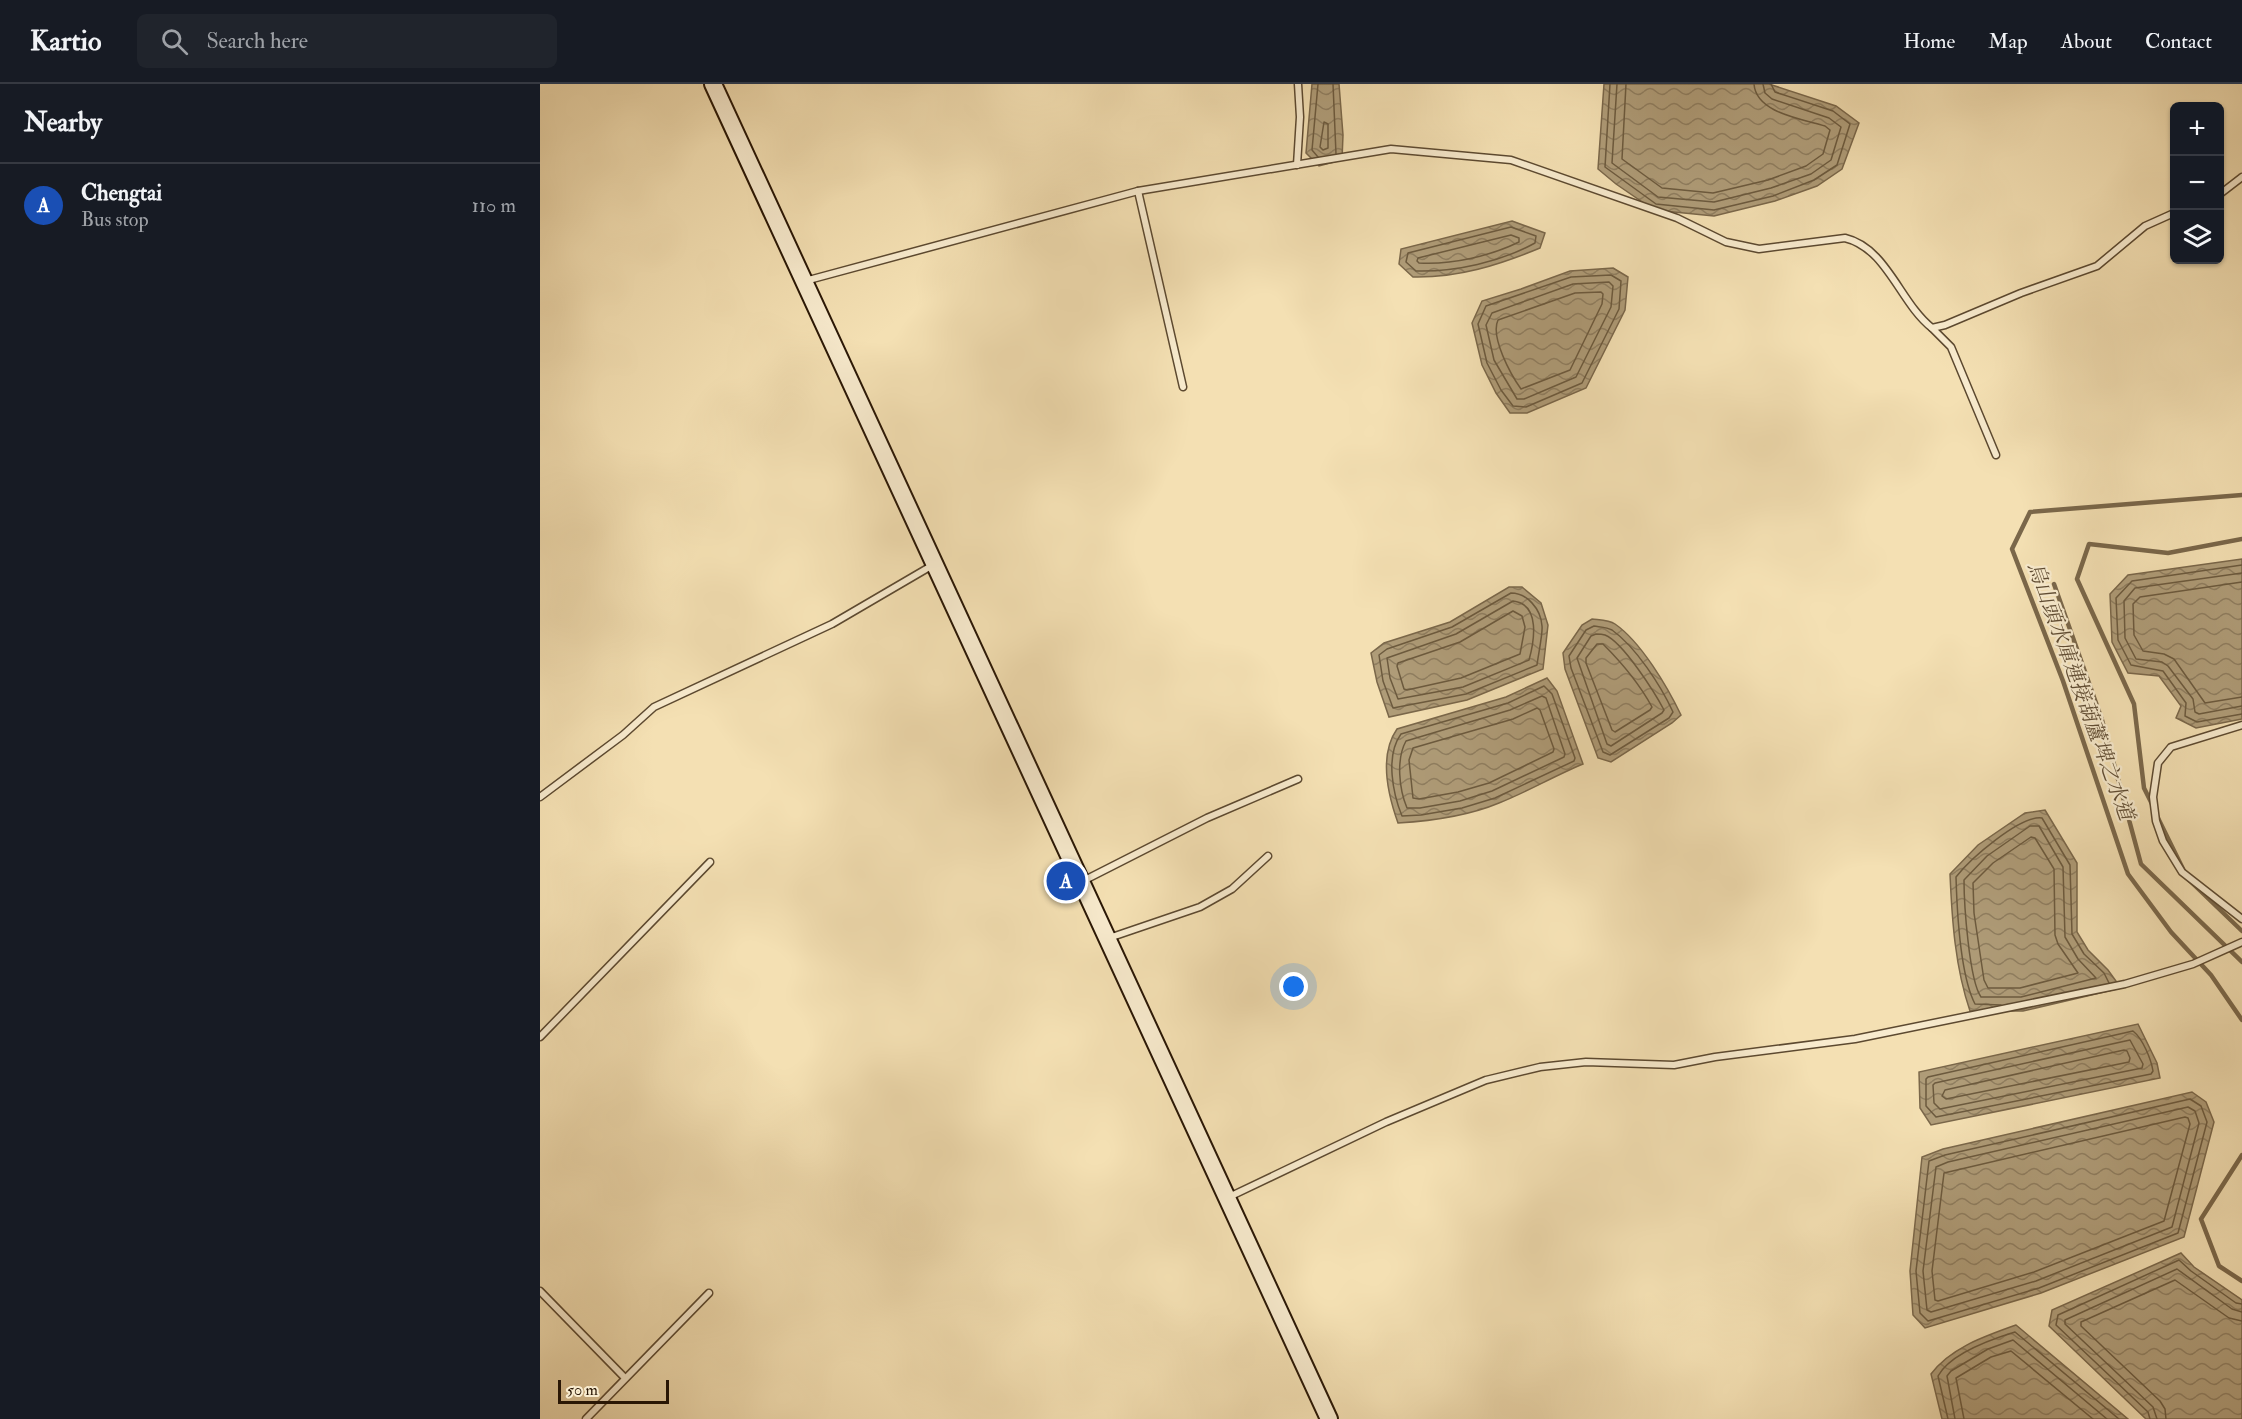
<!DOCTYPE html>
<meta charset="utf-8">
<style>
:root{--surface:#171b24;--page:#20242c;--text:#f1f3f6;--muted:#9ea1a6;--line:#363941;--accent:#c59692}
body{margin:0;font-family:"IM FELL Double Pica","Noto Serif TC",serif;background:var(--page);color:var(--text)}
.controls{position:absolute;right:18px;top:18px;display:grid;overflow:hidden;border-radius:9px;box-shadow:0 2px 4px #0004}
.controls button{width:54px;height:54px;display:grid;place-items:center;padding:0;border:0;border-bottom:2px solid var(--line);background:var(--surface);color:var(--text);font:30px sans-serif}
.scale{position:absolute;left:18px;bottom:15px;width:111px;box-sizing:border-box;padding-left:6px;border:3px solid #2a1705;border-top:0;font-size:16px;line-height:21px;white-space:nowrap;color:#2a1705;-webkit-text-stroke:4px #f8ebce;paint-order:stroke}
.you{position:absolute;left:754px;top:903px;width:21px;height:21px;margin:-15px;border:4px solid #fff;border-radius:50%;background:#1a73e8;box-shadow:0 0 0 9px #1a73e833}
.badge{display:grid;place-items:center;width:39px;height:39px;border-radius:50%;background:var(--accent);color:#fff;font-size:20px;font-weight:700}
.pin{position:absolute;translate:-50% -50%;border:3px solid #fff;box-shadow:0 2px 6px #0006}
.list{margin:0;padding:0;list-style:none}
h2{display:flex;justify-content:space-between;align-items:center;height:78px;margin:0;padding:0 24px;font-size:26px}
h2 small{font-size:20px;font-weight:400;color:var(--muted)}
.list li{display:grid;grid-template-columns:39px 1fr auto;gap:18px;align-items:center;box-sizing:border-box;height:84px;padding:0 24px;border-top:2px solid var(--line)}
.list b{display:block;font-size:22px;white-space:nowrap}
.list p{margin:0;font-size:20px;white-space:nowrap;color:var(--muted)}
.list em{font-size:20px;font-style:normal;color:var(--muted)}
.icon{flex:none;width:33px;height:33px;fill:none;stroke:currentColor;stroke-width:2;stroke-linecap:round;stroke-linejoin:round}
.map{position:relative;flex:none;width:1702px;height:1335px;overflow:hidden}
header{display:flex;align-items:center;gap:36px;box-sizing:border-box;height:84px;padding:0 30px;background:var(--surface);border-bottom:2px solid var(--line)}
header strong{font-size:28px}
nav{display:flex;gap:33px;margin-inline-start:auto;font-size:21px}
.search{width:420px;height:54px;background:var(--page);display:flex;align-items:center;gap:15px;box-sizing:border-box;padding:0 21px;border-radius:9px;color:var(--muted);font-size:22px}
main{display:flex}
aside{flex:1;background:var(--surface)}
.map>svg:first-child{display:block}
.water{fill:url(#water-waves);stroke:#7a674a;stroke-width:1.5}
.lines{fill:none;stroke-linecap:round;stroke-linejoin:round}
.shore{stroke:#6c5a3e;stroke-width:1.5}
.stream{stroke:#7a674a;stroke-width:4.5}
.lane-casing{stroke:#5c4930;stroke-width:9}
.secondary-casing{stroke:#2a1705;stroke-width:20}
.lane{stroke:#f8ebce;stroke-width:6}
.secondary{stroke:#f8ebce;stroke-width:16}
.labels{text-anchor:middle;stroke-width:4.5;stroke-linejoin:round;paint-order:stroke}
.water-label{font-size:21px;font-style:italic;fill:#5f4c33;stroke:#f8ebce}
</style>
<header>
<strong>Kartio</strong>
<div class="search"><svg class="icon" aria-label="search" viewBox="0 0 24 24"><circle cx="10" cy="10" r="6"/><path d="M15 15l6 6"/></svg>Search here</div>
<nav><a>Home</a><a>Map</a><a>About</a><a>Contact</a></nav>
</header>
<main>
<aside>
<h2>Nearby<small></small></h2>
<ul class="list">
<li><span class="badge" style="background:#1a4fb4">A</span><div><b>Chengtai</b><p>Bus stop</p></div><em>110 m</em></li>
</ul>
</aside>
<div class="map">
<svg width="1702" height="1335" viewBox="0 0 1702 1335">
<defs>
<pattern id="water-waves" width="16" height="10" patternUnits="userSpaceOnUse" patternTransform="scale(1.5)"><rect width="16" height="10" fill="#af9c78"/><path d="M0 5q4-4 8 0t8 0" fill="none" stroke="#8f7e60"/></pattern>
</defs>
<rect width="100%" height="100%" fill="#f4e0b3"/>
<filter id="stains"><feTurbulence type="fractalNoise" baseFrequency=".00333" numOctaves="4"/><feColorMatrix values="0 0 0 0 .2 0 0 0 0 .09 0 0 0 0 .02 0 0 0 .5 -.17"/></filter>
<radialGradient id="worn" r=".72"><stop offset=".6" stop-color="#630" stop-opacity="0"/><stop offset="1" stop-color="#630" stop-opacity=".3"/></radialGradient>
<!-- water -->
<g class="water">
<polygon points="772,0 799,0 803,51 802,76 779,82 766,69"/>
<polygon points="1064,0 1229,0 1296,22 1319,39 1302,85 1277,102 1235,117 1174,132 1114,126 1076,100 1058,85"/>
<path d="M972 137 1005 149 1000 164C959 181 918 194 873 193L859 180 861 165Z"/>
<polygon points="1073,184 1088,193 1085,226 1046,304 987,329 970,329 956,309 942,281 932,239 942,217 981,205 1030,187"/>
<polygon points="1702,475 1702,635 1656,644 1636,634 1641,622 1619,592 1588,589 1572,558 1570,510 1588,491"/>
<polygon points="969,503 982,503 1001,519 1008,541 1003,585 927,616 849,633 837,598 831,569 844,559 910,538"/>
<path d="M1052 535C1059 536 1069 536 1075 540 1101 558 1127 602 1141 631L1132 639 1071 678 1058 674 1025 585 1023 569 1042 541Z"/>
<path d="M1007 594 1017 607 1043 680C1014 692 987 708 959 719 928 732 891 737 858 739 848 711 838 672 857 645L966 613Z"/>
<path d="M1505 726 1537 779V848L1548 866 1568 886 1581 904 1483 927H1430C1415 883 1412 836 1410 790L1438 761 1485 729Z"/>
<polygon points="1598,940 1617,979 1620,994 1391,1041 1380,1024 1379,988"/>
<polygon points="1652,1008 1666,1018 1674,1038 1644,1153 1501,1209 1385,1244 1373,1231 1370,1187 1382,1073 1403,1065"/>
<polygon points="1641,1169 1654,1183 1702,1216 1702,1335 1606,1335 1509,1242 1512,1226"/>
<path d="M1476 1241 1588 1335H1402L1391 1290C1411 1263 1446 1252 1476 1241Z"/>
</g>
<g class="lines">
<!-- shore -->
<g class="shore">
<polyline points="778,0 772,66 778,73"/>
<polyline points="793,0 796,70"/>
<polyline points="1070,0 1065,83 1116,120 1174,126 1233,112 1274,96 1297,81 1310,40 1293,27 1235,8 1231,0"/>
<polyline points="1077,0 1072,79 1118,113 1174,118 1231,104 1271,90 1291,76 1301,43 1289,34 1232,15 1225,9 1223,0"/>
<path d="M1086 0 1082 75 1122 104 1173 109 1228 96 1266 82 1283 70 1290 46 1285 42C1262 35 1216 29 1214 0"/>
<polygon points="784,38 788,40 788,64 783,66 780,63"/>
<path d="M971 143 996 152 995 159C960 178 916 188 876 187L866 178 868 169Z"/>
<path d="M971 151 979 154V158C950 172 912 181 879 179L877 177 878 174Z"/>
<polygon points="1071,191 1081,197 1079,225 1042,299 986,323 973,322 961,306 947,279 938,240 946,222 1031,193"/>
<polygon points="1069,198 1073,202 1071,223 1036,293 984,315 977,315 954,276 946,241 952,229 1033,200"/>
<path d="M1061 208 1063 210 1062 220 1030 286 981 305C971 291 950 253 958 236L1035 209Z"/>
<polyline points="1702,481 1592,497 1576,514 1578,556 1591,581 1623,587 1646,619 1645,632 1657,638 1702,630"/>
<polyline points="1702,489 1595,504 1584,517 1585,554 1596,575 1622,578 1628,582 1653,615 1655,628 1659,630 1702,622"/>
<polyline points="1702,498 1600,513 1593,520 1594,551 1603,567 1624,570 1634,575 1665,619 1702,613"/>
<path d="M971 509C987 509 1001 525 1002 542 1003 549 998 572 997 581L926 610 853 624 843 597 839 571 847 565 912 543Z"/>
<path d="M973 517C1001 520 994 558 989 576L923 603 858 615 850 594 847 574 916 550Z"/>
<polygon points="973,527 982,532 985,543 980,570 921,594 867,606 864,605 857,582 858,579 920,558"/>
<path d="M1054 542C1060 543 1067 543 1072 546 1096 563 1121 602 1133 628L1129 634 1070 671 1063 668 1031 584 1029 572 1046 546Z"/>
<path d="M1056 550C1059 550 1062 550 1065 551 1083 558 1115 609 1124 626L1122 629 1071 662 1067 660 1037 574 1051 552Z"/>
<path d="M1057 560H1063C1082 579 1099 599 1112 623L1110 626 1075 648 1072 646 1046 579V574Z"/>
<path d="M1004 602 1012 610 1035 674 1034 677 955 714 922 724 881 731 862 732C853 710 845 672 861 650L968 619Z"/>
<path d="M1002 612 1006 614 1025 670 1024 673 952 707 920 717 880 724H867C859 705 856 675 866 657L970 626Z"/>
<polygon points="997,624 1000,626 1014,665 1013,668 949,699 918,708 879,715 873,714 869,676 873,664 973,635"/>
<path d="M1490 742H1499L1523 783 1525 853 1538 875 1556 894 1481 913H1441C1429 896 1424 819 1424 796L1447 772Z"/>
<polygon points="1491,753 1495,754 1514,785 1515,851 1518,860 1538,889 1480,904 1448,904 1444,896 1434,829 1433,799 1453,779"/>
<path d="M1461 921 1435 920C1420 891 1417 827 1416 793 1430 775 1480 731 1502 734L1530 781 1532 850 1544 870 1564 889 1569 899"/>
<path d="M1593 947C1603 955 1611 975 1613 987L1611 990 1396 1033 1386 1022V995L1388 993Z"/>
<polygon points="1590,956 1603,980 1602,984 1400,1025 1394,1019 1393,1001 1395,999"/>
<polygon points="1584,966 1587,967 1590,974 1589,978 1406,1015 1402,1012 1405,1006"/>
<polygon points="1650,1015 1661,1022 1667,1038 1638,1149 1499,1204 1388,1237 1380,1229 1376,1187 1389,1077 1405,1071"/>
<polygon points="1648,1023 1655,1027 1659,1039 1632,1143 1496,1197 1391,1228 1387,1226 1383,1187 1396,1083 1408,1078"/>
<polygon points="1645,1033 1648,1034 1650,1040 1624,1137 1494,1188 1398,1217 1395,1216 1392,1187 1404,1089"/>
<path d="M1408 1335 1398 1292C1410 1270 1452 1255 1475 1248L1579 1335"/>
<polyline points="1415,1335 1407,1292 1411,1287 1448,1265 1473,1256 1567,1335"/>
<polyline points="1424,1335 1416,1294 1451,1273 1471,1267 1553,1335"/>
<polyline points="1610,1335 1608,1328 1516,1241 1518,1231 1639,1176 1651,1187 1696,1219 1702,1220"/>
<polyline points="1617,1335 1613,1323 1525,1240 1525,1236 1637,1185 1692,1225 1702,1228"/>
<polyline points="1626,1335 1625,1325 1620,1317 1541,1242 1541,1238 1635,1196 1689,1234 1702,1237"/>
</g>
<!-- stream -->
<g class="stream">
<polyline points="1702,411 1490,428 1472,465 1523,597 1588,790 1631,848 1671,891 1702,936"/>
<polyline points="1514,500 1562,636 1601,780 1702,878"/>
<polyline points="1613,722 1604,704 1594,620 1537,495 1549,460 1628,469 1702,455"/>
<polyline points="1616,730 1644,787"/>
<polyline points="1648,795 1702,847"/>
<polyline points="1702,1071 1661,1135 1679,1182 1702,1197"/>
</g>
<!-- lane casing -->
<g class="lane-casing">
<g id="lane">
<polyline points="757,81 760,33 758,0"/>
<polyline points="598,107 643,303"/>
<polyline points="1680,110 1702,93"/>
<path d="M265 197 598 107 851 65 971 76 1137 134 1186 158 1219 165 1305 154C1347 164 1360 219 1392 244L1405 241 1481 209 1557 182 1605 142 1634 129"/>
<polyline points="1392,244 1411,263 1456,371"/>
<polyline points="1702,641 1631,663 1618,679 1613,713 1616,737 1623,757 1642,788 1702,835"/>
<polyline points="0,713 83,651 114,623 292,540 393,481"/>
<polyline points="541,798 667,734 758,695"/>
<polyline points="569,854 660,823 692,805 728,772"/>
<polyline points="0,953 170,778"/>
<polyline points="689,1113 846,1038 946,996 1000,983 1046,978 1134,981 1175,973 1315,955 1585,900 1653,880 1702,858"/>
<polyline points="0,1207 85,1294"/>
<polyline points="46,1335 169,1209"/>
</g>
</g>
<!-- secondary casing -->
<g class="secondary-casing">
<polyline id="secondary" points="173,0 789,1335"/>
</g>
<!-- lane -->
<use href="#lane" class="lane"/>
<!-- secondary -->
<use href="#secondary" class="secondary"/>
</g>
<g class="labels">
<!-- water labels -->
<g class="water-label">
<text transform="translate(1541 607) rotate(70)" y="7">烏山頭水庫連接葫蘆埤之水道</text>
</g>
</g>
<rect width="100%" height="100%" filter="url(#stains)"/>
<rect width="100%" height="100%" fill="url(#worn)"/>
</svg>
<div class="controls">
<button>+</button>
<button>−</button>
<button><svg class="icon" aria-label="layers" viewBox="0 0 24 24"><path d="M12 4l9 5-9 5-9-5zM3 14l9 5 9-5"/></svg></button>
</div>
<div class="scale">50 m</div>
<div class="you"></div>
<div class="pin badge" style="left:526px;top:797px;background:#1a4fb4">A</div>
</div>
</main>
